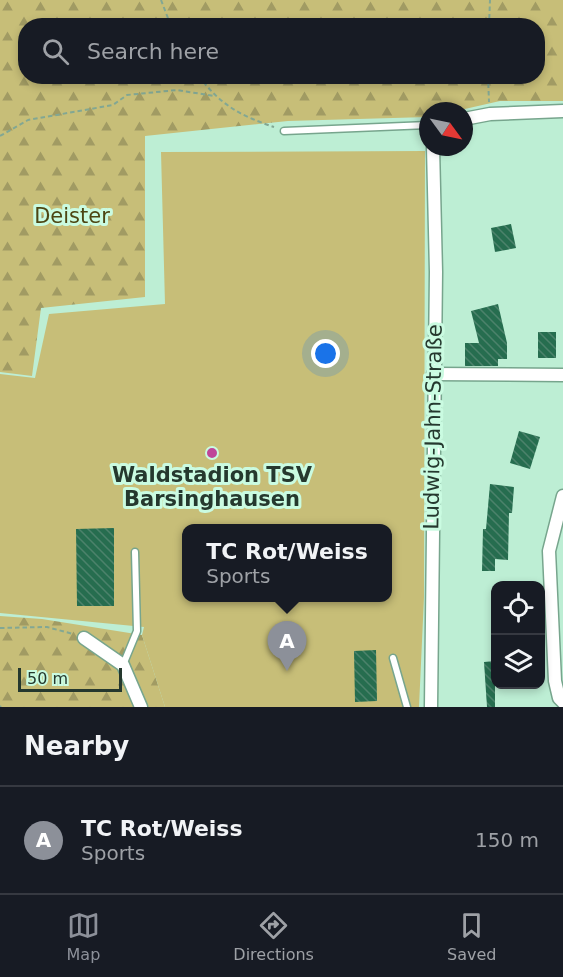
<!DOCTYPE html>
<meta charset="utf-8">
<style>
:root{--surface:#171b24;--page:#20242c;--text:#f1f3f6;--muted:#9ea1a6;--line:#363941;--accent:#8c9099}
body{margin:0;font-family:"DejaVu Sans",sans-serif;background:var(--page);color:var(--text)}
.controls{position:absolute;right:18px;bottom:18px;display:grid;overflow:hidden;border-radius:12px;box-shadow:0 3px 9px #0003}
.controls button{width:54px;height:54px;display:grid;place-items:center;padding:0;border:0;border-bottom:2px solid var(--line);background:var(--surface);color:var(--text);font:30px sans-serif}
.compass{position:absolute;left:419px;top:102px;width:54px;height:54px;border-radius:50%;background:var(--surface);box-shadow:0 3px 9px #0003;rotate:123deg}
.scale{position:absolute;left:18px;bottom:15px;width:104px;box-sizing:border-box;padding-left:6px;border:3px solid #25382e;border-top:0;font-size:16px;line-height:21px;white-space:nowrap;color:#25382e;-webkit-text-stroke:4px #cafbe1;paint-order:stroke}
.you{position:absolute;left:326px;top:354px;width:21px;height:21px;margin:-15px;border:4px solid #fff;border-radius:50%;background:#1a73e8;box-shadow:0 0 0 9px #1a73e833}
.badge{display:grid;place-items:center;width:39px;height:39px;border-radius:50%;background:var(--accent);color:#fff;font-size:20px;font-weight:700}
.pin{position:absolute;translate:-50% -50px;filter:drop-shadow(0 2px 3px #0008)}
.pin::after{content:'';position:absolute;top:32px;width:21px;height:18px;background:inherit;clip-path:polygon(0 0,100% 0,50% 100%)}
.popup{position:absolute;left:182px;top:524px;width:210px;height:78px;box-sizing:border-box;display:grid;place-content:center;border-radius:12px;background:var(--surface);filter:drop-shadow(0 2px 4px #0005);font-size:20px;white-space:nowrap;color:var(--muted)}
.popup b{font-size:22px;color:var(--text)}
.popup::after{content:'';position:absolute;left:50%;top:100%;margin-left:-12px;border:12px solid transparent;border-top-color:var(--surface)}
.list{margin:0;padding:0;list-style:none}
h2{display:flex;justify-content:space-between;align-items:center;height:78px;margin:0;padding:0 24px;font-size:26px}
h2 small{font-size:20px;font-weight:400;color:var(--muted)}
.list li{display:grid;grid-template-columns:39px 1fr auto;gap:18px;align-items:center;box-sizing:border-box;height:108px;padding:0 24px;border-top:2px solid var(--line)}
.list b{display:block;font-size:22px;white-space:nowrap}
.list p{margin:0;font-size:20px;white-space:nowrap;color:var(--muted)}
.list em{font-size:20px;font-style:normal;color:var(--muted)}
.icon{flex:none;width:33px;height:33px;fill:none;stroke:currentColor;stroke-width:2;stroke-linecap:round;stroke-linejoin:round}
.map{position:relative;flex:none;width:563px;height:707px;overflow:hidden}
.search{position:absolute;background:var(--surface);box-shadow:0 3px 9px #0003;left:18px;right:18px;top:18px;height:66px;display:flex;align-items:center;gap:15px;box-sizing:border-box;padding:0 21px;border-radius:24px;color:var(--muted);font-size:22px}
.sheet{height:186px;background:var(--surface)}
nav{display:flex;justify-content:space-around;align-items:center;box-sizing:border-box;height:84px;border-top:2px solid var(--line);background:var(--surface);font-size:16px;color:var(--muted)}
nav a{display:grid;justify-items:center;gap:3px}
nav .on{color:var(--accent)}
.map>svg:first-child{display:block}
.forest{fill:url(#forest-firs);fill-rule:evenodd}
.garden{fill:#c7be78;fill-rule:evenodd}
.building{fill:url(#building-back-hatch)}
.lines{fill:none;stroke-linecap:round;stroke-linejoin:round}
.service-casing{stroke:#77a58d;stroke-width:9}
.minor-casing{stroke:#77a58d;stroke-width:15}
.path{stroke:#82a793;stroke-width:2;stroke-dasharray:4.5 3;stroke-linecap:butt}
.service{stroke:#fff;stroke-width:6}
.minor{stroke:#fff;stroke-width:12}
.poi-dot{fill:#bf4699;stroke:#cafbe1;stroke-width:2}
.labels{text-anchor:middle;stroke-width:6;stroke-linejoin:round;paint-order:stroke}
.park-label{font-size:21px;fill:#4c4512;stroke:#cafbe1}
.street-label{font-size:21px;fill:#25382e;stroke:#cafbe1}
.poi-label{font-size:21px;font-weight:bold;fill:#25382e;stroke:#cafbe1}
</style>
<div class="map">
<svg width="563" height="707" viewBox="0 0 563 707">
<defs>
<pattern id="forest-firs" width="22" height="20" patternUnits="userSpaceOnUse" patternTransform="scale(1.5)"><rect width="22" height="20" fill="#c7be78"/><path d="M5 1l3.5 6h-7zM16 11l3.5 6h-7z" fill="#a19b63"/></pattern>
<pattern id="building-back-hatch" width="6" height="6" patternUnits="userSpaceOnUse" patternTransform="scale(1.5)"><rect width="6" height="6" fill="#266d4f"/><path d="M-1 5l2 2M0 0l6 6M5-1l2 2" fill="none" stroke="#4c826b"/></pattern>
</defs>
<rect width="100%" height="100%" fill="#bdeed4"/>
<!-- forest -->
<g class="forest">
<path d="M0 0H563V101H500L456 111H428V117L288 121 145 136V297L41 308 32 376 0 372ZM26 26H538V76H26Z"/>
<polygon points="0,616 42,619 142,635 165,707 0,707"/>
</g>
<!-- garden -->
<path class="garden" d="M425 151 424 597 419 707H165L142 635 144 627 0 613V374L35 378 49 314 165 304 161 152ZM186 528H388V598H186Z"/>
<!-- building -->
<g class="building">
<polygon points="511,224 516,248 495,252 491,228"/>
<polygon points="498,304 507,343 507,359 498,359 498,366 465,366 465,343 479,343 471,311"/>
<rect x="538" y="332" width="18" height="26"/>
<polygon points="519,431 540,437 530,469 510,463"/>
<polygon points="490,484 514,487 512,513 509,513 508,560 495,559 495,571 482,571 483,529 486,529"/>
<polygon points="114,528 114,606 77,606 76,529"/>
<polygon points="376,650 377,701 355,702 354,651"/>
<polygon points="495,661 495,707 487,707 484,662"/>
</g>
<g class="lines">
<!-- service casing -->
<g class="service-casing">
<g id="service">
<polyline points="284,131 428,125"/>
<polyline points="393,658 407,707"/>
<polyline points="123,665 137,631 135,552"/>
</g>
</g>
<!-- minor casing -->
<g class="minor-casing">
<g id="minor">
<polyline points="464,119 490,114 563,111"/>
<polyline points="433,374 563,375"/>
<polyline points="563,496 549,551 555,681 559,698 563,702"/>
<polyline points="84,638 123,665 141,707"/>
<polyline points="431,707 436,272 433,147"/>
</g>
</g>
<!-- path -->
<g class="path">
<polyline points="161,0 171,26"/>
<polyline points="489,26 490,0"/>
<path d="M199 76C220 105 241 116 274 127"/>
<polyline points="488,76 489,102"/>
<polyline points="0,136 28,120 113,105 127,95 177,90 214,96"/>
<polyline points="0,628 47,627 73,634"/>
<polyline points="0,706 1,707"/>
</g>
<!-- service -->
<use href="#service" class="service"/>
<!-- minor -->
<use href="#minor" class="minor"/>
</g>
<!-- markers -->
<circle class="poi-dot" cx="212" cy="453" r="6"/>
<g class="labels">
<!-- park labels -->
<g class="park-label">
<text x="72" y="223">Deister</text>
</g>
<!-- street labels -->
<g class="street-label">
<text transform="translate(433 427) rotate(-89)" y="7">Ludwig-Jahn-Straße</text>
</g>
<!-- poi labels -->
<g class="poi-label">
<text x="212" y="482">Waldstadion TSV<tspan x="212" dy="24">Barsinghausen</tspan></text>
</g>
</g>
</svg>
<div class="controls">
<button><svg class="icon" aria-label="locate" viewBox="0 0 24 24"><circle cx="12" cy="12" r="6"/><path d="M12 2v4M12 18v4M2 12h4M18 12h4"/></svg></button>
<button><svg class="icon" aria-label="layers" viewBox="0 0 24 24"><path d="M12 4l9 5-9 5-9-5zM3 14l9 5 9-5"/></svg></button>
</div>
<svg class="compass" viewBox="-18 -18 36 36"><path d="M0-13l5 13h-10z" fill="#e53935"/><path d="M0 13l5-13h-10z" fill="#9ea1a6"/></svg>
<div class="scale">50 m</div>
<div class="you"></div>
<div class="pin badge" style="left:287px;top:671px">A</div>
<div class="popup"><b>TC Rot/Weiss</b>Sports</div>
<div class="search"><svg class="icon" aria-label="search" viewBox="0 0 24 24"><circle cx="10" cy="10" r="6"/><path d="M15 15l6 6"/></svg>Search here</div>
</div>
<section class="sheet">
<h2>Nearby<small></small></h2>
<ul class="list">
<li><span class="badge">A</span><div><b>TC Rot/Weiss</b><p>Sports</p></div><em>150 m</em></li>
</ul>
</section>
<nav>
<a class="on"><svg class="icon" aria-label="map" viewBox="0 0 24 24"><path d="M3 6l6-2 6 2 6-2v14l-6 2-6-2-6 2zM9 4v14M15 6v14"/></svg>Map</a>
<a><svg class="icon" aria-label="directions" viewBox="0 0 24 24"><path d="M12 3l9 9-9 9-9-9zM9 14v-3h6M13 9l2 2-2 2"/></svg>Directions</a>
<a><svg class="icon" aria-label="saved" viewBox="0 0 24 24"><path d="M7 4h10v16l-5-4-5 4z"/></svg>Saved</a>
</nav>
